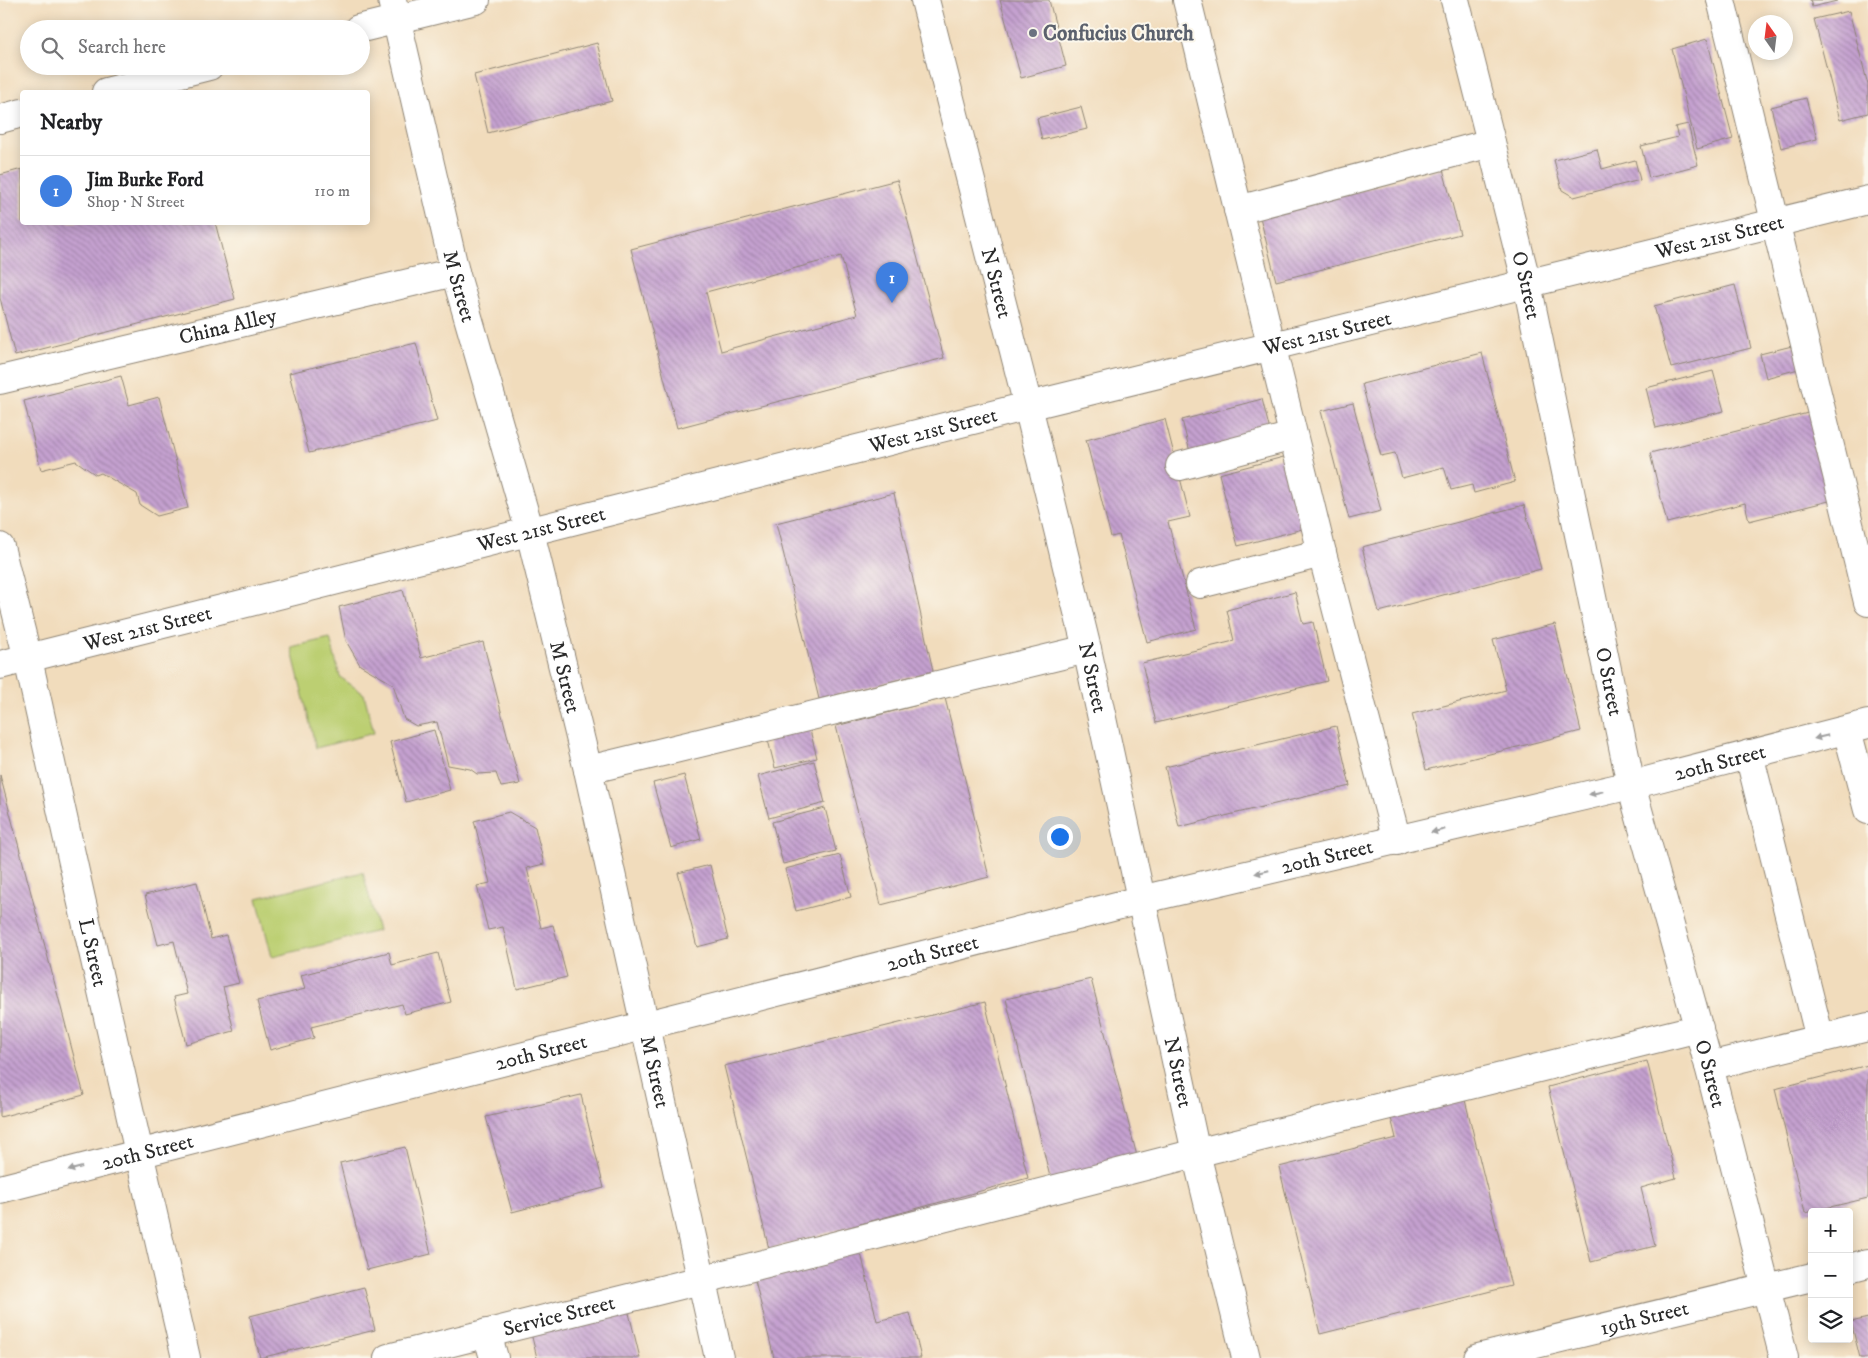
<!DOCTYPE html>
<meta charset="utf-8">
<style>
:root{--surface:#fff;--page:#f2f2f2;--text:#202124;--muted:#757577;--line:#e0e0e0;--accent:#ea580c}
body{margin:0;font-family:"IM FELL DW Pica",serif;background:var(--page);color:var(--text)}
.controls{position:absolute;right:15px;bottom:15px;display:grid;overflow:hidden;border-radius:5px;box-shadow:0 2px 12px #0003}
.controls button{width:45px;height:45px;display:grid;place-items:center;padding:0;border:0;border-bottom:1px solid var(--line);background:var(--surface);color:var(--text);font:25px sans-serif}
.compass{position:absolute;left:1748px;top:15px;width:45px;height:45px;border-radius:50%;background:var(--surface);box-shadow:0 2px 12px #0003;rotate:346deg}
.you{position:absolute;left:1059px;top:836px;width:18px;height:18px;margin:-12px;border:4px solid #fff;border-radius:50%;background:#1a73e8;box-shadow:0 0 0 8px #1a73e833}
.badge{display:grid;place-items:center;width:32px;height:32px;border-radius:50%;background:var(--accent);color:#fff;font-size:16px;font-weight:700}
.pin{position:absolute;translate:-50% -41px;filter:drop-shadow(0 1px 2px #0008)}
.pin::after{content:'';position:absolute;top:26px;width:18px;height:15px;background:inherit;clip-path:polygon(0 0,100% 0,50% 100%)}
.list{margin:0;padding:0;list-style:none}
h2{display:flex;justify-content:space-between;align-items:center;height:65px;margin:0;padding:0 20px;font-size:21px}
h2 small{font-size:16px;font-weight:400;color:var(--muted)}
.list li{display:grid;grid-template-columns:32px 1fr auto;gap:15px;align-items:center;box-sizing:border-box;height:70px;padding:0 20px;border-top:1px solid var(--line)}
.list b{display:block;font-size:19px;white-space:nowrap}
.list p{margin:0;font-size:16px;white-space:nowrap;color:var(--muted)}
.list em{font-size:16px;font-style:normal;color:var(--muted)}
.icon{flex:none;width:28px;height:28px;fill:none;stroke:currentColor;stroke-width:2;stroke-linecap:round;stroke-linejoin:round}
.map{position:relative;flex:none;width:1868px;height:1358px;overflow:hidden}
.search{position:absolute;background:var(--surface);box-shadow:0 2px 12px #0003;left:20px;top:20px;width:350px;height:55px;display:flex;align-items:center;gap:12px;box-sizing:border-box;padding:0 18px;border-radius:28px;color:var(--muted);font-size:19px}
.panel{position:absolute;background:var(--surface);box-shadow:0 2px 12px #0003;left:20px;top:90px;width:350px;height:135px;border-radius:5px}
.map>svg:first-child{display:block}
.green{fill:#bccf72;stroke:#747d4e}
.building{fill:url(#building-back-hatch);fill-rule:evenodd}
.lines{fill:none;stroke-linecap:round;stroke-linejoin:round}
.minor-casing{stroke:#8e8474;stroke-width:30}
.minor{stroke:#fff;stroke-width:28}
.oneway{fill:#a0a0a0}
.worship-dot{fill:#6b7280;stroke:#fbf7ec;stroke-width:2}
.labels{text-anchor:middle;stroke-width:4;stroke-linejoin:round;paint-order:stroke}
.worship-label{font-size:21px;font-weight:bold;fill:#5b616d;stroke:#fbf7ec;text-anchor:start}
.street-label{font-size:21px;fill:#2b2b2b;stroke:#fbf7ec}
</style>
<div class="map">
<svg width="1868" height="1358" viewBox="0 0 1868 1358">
<defs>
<pattern id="building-back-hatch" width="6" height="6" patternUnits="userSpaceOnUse" patternTransform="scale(1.25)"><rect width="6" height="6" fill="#c5a1d0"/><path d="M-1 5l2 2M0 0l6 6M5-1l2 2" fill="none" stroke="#a083a9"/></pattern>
</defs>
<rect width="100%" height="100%" fill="#fbf7ec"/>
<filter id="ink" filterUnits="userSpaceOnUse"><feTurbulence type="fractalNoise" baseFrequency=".02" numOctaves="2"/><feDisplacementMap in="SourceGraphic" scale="10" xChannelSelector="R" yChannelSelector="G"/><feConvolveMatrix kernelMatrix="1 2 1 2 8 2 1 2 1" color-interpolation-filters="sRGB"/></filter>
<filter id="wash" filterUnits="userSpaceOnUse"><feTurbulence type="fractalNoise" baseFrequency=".0096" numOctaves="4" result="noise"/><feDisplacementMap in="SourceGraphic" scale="20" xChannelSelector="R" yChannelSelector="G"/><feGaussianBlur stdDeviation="1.12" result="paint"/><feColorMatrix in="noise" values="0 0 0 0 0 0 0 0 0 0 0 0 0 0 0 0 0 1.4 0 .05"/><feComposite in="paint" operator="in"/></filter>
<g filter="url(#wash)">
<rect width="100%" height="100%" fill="#f1dcbc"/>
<!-- green -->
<g class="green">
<polygon points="330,638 340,677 364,694 374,733 316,748 291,647"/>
<polygon points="363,872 378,931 272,957 257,898"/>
</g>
<g id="blocks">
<!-- building -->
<g class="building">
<polygon points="1000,0 1049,0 1066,66 1021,78"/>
<polygon points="1810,0 1837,0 1837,1 1812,7"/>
<polygon points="1849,11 1868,85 1868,113 1840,120 1814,19"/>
<polygon points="1707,39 1733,139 1697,149 1672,49"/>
<polygon points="597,43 612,101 488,133 474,75"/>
<polygon points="1806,98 1817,139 1781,148 1771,107"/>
<polygon points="1081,107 1087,129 1042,140 1037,118"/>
<polygon points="1688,124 1698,165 1649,178 1641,146 1678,137 1675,127"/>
<polygon points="1597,149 1602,169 1635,160 1640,180 1574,197 1562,190 1554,160"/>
<polygon points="22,169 22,222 215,222 235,299 15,356 0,298 0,175"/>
<polygon points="1443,169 1460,234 1276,281 1260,217"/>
<path d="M897 180 944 358 677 428 631 249ZM841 256 857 315 721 351 706 292Z"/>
<polygon points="1735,285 1751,348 1671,368 1654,306"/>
<polygon points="416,343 437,421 309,453 289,373"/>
<polygon points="1796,345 1802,368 1766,378 1760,354"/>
<polygon points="1482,353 1515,482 1474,493 1472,485 1451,490 1444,467 1402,478 1395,453 1381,456 1362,384"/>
<polygon points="1713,371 1724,411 1656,428 1646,388"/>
<polygon points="121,376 129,405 159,397 188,508 157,516 140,505 137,494 101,473 96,475 76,461 41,470 24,401"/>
<polygon points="1262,399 1271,435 1191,456 1182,420"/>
<polygon points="1353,403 1381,511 1349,519 1321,411"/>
<polygon points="1812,412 1833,500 1749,521 1745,503 1667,523 1650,453"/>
<polygon points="1165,419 1190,517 1168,522 1196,629 1147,642 1119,535 1111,537 1086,440"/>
<polygon points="1291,455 1310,527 1238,546 1219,474"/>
<polygon points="894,493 933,671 819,699 776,523"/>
<polygon points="1524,505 1541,569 1379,612 1362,547"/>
<polygon points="403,590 421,658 483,642 520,784 501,787 496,773 477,774 470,769 448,765 437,722 416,726 404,719 393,684 360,665 346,641 339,607"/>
<polygon points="1295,592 1303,624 1313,622 1327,681 1156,723 1142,663 1234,641 1227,610"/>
<polygon points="1555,624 1581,731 1426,770 1412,714 1506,690 1493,640"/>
<polygon points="945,698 989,877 881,905 836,726"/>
<polygon points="808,722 817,758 775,768 766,732"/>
<polygon points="1336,726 1350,786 1179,827 1165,767"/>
<polygon points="434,730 450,790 406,802 390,742"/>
<polygon points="814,761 825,803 769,818 758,776"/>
<polygon points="0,775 84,1095 0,1117"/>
<polygon points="684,775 701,839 671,848 653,783"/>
<polygon points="825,808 836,851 783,864 772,822"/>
<polygon points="509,812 535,827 544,864 527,868 541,928 553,925 567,977 517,989 503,927 488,930 477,886 490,883 474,821"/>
<polygon points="840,855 851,897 796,911 785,869"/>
<polygon points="710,865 728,939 697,947 678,873"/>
<polygon points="197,882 211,939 226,935 239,983 223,987 234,1031 186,1044 174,997 187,994 174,941 158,945 145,895"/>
<polygon points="389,952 392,965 438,953 451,1002 405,1014 402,1004 311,1027 314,1038 270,1050 257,1001 305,989 301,975"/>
<polygon points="1091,979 1137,1156 1052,1185 1006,999"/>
<polygon points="985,1002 1028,1178 769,1249 724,1066"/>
<polygon points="1647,1061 1676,1178 1641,1188 1655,1246 1591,1262 1548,1087"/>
<polygon points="1868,1065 1868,1198 1805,1213 1775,1089"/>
<polygon points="581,1095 604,1188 512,1212 486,1117"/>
<polygon points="1465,1100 1511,1286 1320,1334 1279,1167 1396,1138 1391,1118"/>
<polygon points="405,1147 431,1254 367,1270 340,1163"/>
<polygon points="860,1249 877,1321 910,1313 921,1358 774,1358 754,1276"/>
<polygon points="364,1287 375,1330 260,1358 250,1316"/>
<polygon points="628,1309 640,1358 537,1358 531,1333"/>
<polygon points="1868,1318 1868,1358 1860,1358 1851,1322"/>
</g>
</g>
</g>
<g filter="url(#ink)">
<use href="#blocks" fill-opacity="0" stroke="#8e8474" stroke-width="1"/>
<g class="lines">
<!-- minor casing -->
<g class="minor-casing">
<g id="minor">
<path id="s1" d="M392 0 455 272 530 532 588 770 719 1358"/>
<path id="s2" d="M925 0 1028 406 1087 649 1196 1153 1246 1358"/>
<polyline points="1187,0 1322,553 1397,841"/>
<path id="s3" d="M1455 0 1527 284 1631 785 1709 1066 1784 1358"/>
<polyline points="1721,0 1868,602"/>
<polyline points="358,29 476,0"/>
<polyline points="106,92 209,66"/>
<polyline points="0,119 22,113"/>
<polyline points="1238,210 1491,143"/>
<path id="s4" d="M0 380 455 272"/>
<polyline points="1180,466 1293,436"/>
<path id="s5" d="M0 547 28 659 81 899 186 1358"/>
<polyline points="1200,584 1322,553"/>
<path id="s6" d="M0 665 1028 406 1868 200"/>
<polyline points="1847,730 1868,810"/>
<polyline points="1749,754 1820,1039"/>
<polyline points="588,770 1087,649"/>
<polyline points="1709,1066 1868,1027"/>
<path id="s7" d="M0 1189 1140 900 1631 785 1868 724"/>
<polyline points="1849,1268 1868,1263"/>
<polyline points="487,1333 494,1358"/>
<path id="s8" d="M388 1358 701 1280 1196 1153 1699 1028"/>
<path id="s9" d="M1478 1358 1812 1277"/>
</g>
</g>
<!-- minor -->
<use href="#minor" class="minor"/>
</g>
<!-- one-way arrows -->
<defs><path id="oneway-solid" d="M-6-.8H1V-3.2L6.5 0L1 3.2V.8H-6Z" transform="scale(1.25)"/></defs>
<g class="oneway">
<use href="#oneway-solid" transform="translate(1821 737) rotate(166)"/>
<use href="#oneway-solid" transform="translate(1596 793) rotate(167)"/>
<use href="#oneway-solid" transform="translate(1438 831) rotate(167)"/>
<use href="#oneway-solid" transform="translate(1262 872) rotate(167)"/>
<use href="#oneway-solid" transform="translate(75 1169) rotate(165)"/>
</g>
</g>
<!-- markers -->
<circle class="worship-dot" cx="1033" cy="33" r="5"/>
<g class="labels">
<!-- worship labels -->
<g class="worship-label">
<text x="1043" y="40">Confucius Church</text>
</g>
<!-- street labels -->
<g class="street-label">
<text dy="7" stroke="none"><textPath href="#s6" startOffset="1772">West 21st Street</textPath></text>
<text dy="7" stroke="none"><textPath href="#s2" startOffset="292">N Street</textPath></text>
<text dy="7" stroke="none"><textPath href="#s3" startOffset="294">O Street</textPath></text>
<text dy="7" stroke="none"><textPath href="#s1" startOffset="294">M Street</textPath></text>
<text dy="7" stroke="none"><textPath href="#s4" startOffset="234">China Alley</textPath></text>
<text dy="7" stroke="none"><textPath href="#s6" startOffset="1368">West 21st Street</textPath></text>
<text dy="7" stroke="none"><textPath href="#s6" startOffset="962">West 21st Street</textPath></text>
<text dy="7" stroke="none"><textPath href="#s6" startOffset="558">West 21st Street</textPath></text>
<text dy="7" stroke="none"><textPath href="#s6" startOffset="152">West 21st Street</textPath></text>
<text dy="7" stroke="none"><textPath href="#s1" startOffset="699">M Street</textPath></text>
<text dy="7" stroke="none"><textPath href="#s2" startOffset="698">N Street</textPath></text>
<text dy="7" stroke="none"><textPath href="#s3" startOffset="699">O Street</textPath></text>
<text dy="7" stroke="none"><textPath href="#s7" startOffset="1772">20th Street</textPath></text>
<text dy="7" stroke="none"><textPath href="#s7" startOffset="1368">20th Street</textPath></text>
<text dy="7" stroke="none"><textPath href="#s5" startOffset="416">L Street</textPath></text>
<text dy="7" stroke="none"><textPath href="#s7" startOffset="962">20th Street</textPath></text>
<text dy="7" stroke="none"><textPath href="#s7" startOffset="558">20th Street</textPath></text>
<text dy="7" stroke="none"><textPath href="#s1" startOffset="1104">M Street</textPath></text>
<text dy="7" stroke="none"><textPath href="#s2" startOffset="1102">N Street</textPath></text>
<text dy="7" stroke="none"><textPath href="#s3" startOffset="1104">O Street</textPath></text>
<text dy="7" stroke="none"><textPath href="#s7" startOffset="152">20th Street</textPath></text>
<text dy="7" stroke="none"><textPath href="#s8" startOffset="176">Service Street</textPath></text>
<text dy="7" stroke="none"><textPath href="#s9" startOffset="171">19th Street</textPath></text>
</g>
</g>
</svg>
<div class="controls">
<button>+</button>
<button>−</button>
<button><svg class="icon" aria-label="layers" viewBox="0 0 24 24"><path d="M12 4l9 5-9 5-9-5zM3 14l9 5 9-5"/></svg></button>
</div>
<svg class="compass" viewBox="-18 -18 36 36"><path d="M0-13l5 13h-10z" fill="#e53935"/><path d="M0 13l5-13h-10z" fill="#757577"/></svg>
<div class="you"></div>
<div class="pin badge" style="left:892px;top:303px;background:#3f7fe0">1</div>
<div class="search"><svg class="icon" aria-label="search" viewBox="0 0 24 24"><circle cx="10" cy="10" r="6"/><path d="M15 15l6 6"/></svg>Search here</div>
<section class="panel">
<h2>Nearby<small></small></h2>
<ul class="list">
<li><span class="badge" style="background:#3f7fe0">1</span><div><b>Jim Burke Ford</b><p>Shop · N Street</p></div><em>110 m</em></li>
</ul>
</section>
</div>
